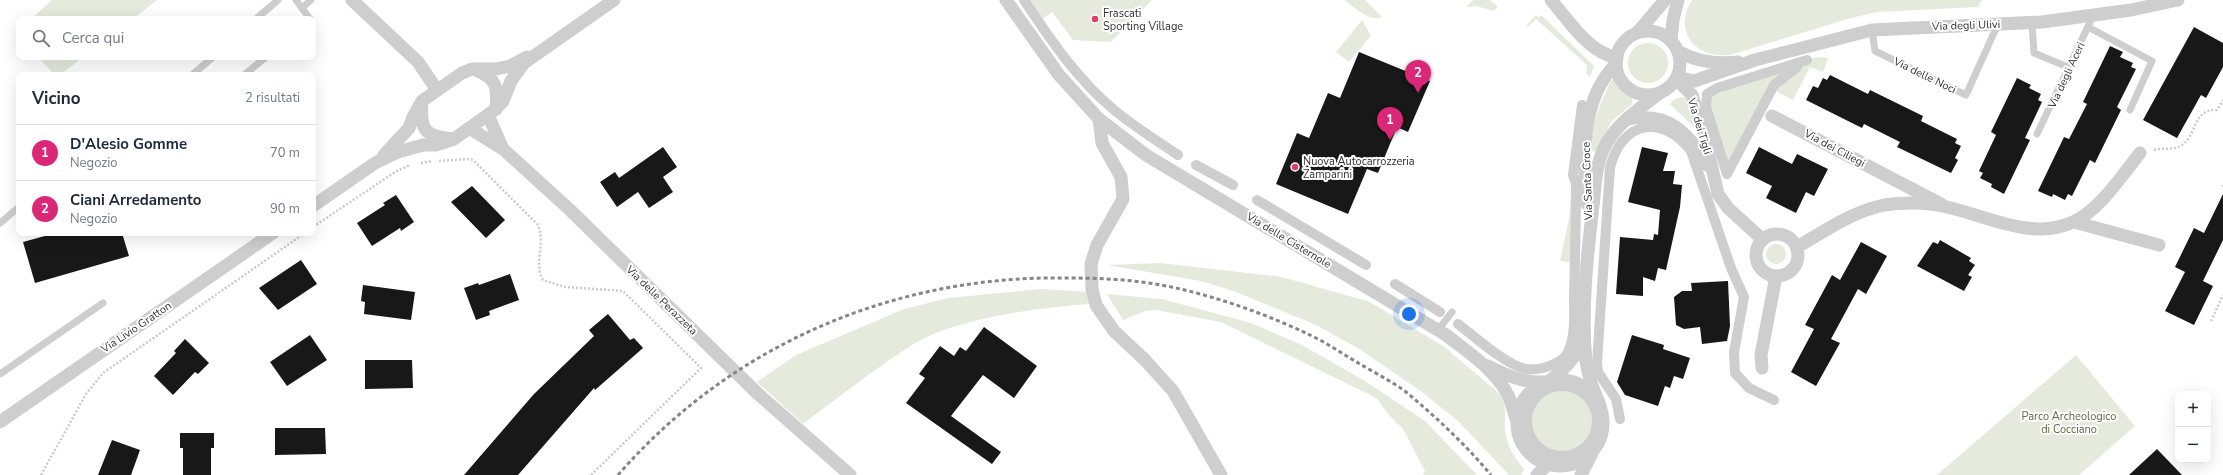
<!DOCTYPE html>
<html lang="it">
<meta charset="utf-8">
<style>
:root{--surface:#fff;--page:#f2f2f3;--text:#1f2937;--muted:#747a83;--line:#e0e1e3;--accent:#db2777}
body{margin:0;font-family:"Nunito Sans",sans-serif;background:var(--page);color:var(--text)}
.controls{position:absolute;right:12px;bottom:12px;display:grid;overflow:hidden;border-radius:8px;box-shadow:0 4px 16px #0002}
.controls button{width:36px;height:36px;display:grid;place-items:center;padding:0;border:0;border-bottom:1px solid var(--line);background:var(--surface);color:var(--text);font:20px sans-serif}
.you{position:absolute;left:1409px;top:314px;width:14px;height:14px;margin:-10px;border:3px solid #fff;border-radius:50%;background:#1a73e8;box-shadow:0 0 0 6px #1a73e833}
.badge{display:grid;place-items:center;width:26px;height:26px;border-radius:50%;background:var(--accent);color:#fff;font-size:13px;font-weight:700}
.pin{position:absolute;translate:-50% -33px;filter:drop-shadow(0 1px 2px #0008)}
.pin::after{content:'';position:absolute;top:21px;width:14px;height:12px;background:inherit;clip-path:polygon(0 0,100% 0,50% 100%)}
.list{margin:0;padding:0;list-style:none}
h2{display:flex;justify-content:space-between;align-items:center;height:52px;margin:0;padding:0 16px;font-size:17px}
h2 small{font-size:13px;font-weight:400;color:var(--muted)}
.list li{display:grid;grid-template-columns:26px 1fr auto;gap:12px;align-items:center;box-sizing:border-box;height:56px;padding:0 16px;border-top:1px solid var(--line)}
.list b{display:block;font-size:15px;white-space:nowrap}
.list p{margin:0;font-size:13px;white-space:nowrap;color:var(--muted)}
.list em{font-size:13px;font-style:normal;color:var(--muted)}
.icon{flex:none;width:22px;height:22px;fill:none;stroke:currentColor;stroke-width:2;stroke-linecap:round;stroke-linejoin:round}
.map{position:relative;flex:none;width:2223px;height:475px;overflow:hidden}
.search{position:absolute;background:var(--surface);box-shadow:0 4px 16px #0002;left:16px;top:16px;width:300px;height:44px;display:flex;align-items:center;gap:10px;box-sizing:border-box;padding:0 14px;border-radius:8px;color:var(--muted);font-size:15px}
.panel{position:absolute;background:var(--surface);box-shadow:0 4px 16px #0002;left:16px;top:72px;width:300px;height:164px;border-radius:8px}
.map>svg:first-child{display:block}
.green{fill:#e6eadd}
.building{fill:#181818}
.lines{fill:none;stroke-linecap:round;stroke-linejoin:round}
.path{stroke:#cbcbcb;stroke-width:2.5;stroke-dasharray:2 2;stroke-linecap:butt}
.service{stroke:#cecece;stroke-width:7}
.pedestrian{stroke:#cecece;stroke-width:10}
.minor{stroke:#cecece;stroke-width:13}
.rail{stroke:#868686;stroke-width:3;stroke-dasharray:4 3;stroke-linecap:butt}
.poi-dot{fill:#dd3e62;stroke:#fff;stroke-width:1.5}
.labels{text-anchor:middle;stroke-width:4;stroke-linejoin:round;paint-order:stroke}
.poi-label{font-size:11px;fill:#313131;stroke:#fff;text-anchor:start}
.street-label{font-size:11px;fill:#313131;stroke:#fff}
.park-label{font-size:11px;fill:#5b6b40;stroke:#fff}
</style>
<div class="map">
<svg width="2223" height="475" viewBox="0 0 2223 475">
<rect width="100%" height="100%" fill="#fff"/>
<!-- green -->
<g class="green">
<polygon points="52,0 157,0 133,19 31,19"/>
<polygon points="1024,0 1152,0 1111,42 1073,40 1052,12 1039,22"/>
<path d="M1344 0H1365L1382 17C1370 23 1353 6 1344 0Z"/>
<polygon points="1473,0 1490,0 1498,7 1494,11 1476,6 1466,7"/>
<path d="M1692 0H1982L1978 7 1877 12 1851 18 1730 55C1696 59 1672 31 1692 0Z"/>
<polygon points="1536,15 1539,18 1541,15 1594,66 1590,77 1586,73 1587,65 1536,19 1528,27 1526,26"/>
<polygon points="1362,20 1371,36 1349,62 1336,52"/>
<circle cx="1648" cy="63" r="20"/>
<polygon points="38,57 83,57 60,75 55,75"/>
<polygon points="1816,57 1828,58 1823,72 1810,67 1793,100 1772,89 1727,174 1707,94"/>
<path d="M1614 79 1632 98 1633 103 1612 121 1596 151 1593 152C1584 138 1604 96 1611 81Z"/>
<polygon points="1681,97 1686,98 1697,130 1670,104 1673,100"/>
<polygon points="1573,175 1575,263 1560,261 1569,219"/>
<circle cx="1776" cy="254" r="10"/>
<path d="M1160 263 1282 277 1370 302 1443 346 1500 394C1508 409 1504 414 1505 430 1507 446 1514 457 1524 469L1521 475H1509L1459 422 1422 392 1361 350 1316 325 1236 292 1201 281 1107 265Z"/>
<path d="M1041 289 1090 292 1089 304C1040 308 984 315 938 332 920 339 904 350 888 361 859 381 831 403 803 424L757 382 796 355 904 309 948 298Z"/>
<polygon points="1107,294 1162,299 1251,323 1302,345 1365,381 1425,421 1477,475 1423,475 1425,471 1403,429 1389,415 1377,399 1368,394 1221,322 1156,310 1145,311 1123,320"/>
<polygon points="2076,355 2135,426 2079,475 1937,475"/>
<circle cx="1562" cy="421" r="35"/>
</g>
<!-- building -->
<g class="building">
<polygon points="2194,27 2223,43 2223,67 2206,98 2201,95 2177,138 2143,120"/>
<polygon points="2110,46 2123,52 2120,57 2133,63 2131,67 2136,69 2117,107 2121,110 2095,163 2090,160 2072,196 2068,194 2065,200 2053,194 2052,197 2038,191 2064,137 2069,139 2087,104 2083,102"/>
<polygon points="1359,52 1430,81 1408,132 1397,127 1378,173 1367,169 1348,214 1276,184 1297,133 1309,138 1328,93 1340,98"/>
<polygon points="1830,75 1868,94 1870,90 1923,116 1921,121 1957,139 1955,143 1961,146 1955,158 1958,160 1951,173 1897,147 1900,142 1864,124 1862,128 1806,100 1813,86 1818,88 1823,78 1827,80"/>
<polygon points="2017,78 2031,85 2029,88 2041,94 2038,100 2042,102 2025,138 2030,140 2004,194 1991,187 1992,184 1980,178 1983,173 1979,171 1996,135 1991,132"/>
<polygon points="663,147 677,167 663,177 673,192 649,208 638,192 617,207 600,182 615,172 619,178"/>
<polygon points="1642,147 1668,153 1663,171 1675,171 1673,184 1682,185 1680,207 1666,270 1658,268 1655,281 1643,277 1643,296 1616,294 1620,237 1653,240 1654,234 1658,235 1660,210 1628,202"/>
<polygon points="1759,147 1792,164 1797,154 1828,169 1814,196 1806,192 1796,213 1766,198 1772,186 1746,173"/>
<polygon points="472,186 505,220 486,238 451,202"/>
<polygon points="2223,194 2223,240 2203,281 2213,286 2194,325 2165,311 2185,272 2175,267 2194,228 2204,233"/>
<polygon points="396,195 414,222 401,231 400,228 372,246 357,223 385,205 383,203"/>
<polygon points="56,233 122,233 129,256 35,283 23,242"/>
<polygon points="1940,240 1971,258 1969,261 1975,265 1968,275 1972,277 1964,291 1917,266 1933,242 1938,244"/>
<polygon points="1861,242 1887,256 1866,294 1858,289 1831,339 1840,343 1816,386 1791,372 1814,329 1805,325 1832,275 1840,280"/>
<polygon points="301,260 317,284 278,310 259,288"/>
<polygon points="510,274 519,300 489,311 490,315 476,320 464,288 478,283 479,285"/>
<polygon points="1728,281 1730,326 1727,341 1702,344 1700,327 1684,329 1676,325 1674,297 1682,291 1692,291 1691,283"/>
<polygon points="363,285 415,292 411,320 364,314 365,302 361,301"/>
<polygon points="608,314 630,340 634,338 643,348 595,390 594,388 518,475 464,475 534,394 594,336 589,330"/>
<polygon points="984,327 1037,366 1014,398 983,375 951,416 1001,452 992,464 906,403 925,378 919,374 940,346 954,356 960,347 966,351"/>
<polygon points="310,335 327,360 287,386 270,362"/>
<polygon points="1632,335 1664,345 1663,349 1690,358 1683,379 1674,376 1670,388 1665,386 1658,406 1625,395 1617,382"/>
<polygon points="185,339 209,363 198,374 195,372 173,395 154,376 176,353 174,351"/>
<polygon points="365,360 412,360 413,388 365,389"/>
<polygon points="275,428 325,428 326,454 275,455"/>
<polygon points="180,433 214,433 214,448 211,448 211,475 183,475 183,448 180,448"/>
<polygon points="112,440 140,450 131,475 98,475"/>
<polygon points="2157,449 2182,475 2129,475"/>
</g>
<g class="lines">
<!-- path -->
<g class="path">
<path d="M2154 150C2164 147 2172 151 2182 145 2198 134 2192 109 2217 110L2223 100"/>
<path d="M439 161 468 159 473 160 537 224C547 240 533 263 543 280L565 287 623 291 701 368 591 475"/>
<polyline points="421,163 432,161"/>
<polyline points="2223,185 2223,187"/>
<polyline points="313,227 395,172 410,165"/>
<polyline points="2211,321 2223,295"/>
<polyline points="41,475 86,394 103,373 305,233"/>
</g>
<!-- service -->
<g class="service">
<polyline points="296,0 310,19"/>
<polyline points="302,8 311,0"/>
<polyline points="256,19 278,0"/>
<polyline points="2032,23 2034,53 2070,68"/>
<polyline points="2088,27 2152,61 2130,110"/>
<polyline points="1872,30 1875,51 1966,95 1998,24"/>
<polyline points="192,75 213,57"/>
<polyline points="244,75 266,57"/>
<polyline points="2037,134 2093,16"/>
<polyline points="0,223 19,207"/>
<polyline points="1438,330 1452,312"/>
<polyline points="0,374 103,303"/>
</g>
<!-- pedestrian -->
<g class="pedestrian">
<path d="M1024 0C1050 39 1077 79 1113 109 1133 126 1156 140 1178 155"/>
<polyline points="1196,165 1233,185"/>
<polyline points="1727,174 1706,107 1707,94 1717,88 1807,60"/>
<polyline points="1727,174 1774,85 1797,67"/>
<polyline points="1257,200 1366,265"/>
<polyline points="1395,284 1440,312"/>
<path d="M1458 324C1474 336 1507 366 1526 369 1538 371 1560 365 1567 354 1576 337 1574 315 1574 297 1575 259 1576 222 1576 184L1573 175 1582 105"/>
<circle cx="1562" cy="421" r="35"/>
<path d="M1620 419 1616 399 1598 372 1597 363 1610 168C1621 121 1662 113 1691 151L1731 268 1744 297 1734 352 1735 373 1749 388 1774 400"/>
</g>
<!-- minor -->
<g class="minor">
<polyline points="352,0 418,62 437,90"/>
<path d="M1006 0 1059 75 1099 119 1146 155 1446 335C1468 352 1497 371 1509 397 1512 405 1514 413 1517 421"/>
<path d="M1551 0C1571 23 1587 51 1617 58"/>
<circle cx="1648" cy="63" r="32"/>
<polyline points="1637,33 1665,0"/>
<polyline points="1671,41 1673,20 1678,0"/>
<path d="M1678 51C1696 62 1717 64 1738 62"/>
<path d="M476 70C497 79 498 87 496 109"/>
<polyline points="1677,77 1694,81 1755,60 1872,30 2042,22 2131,10 2178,0"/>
<polyline points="1676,79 1692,95 1704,133 1718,194 1728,208 1762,239"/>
<path d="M422 102C420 130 424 136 453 139"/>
<polyline points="488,115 503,149 569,209 757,393 850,475"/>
<polyline points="1772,116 1941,204"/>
<polyline points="1099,119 1102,143 1121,177 1123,199 1097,245 1091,264 1092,289 1096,305 1114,331 1145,360 1173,391 1221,475"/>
<path d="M1627 119C1668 112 1688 131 1707 165"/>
<polyline points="469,128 503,149"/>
<polyline points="384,155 409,128 413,117 422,101 462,73 472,69 496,69 510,66 527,57"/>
<path d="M1587 204C1583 157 1580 100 1616 64"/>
<polyline points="313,206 375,163 398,152 423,145 436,145 454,139 496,109 503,101 511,81 524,63 614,0"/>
<polyline points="2074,222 2159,245"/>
<circle cx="1777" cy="255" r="21"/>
<path d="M1797 247C1825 231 1851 212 1884 205 1903 202 1928 202 1947 207 1987 216 2032 241 2073 222 2099 211 2123 174 2140 153"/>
<path d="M1488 366C1508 376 1523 383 1545 382"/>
<polyline points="1762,368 1761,355 1776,276"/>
<circle cx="1560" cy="423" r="43"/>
<path d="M1548 382C1565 369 1576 358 1583 338"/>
<path d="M1600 405C1594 391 1588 377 1586 361 1581 311 1587 257 1593 206 1595 186 1596 162 1606 144 1619 121 1641 108 1661 92"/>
<polyline points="0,422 273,233"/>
<polyline points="1537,475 1548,464"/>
<polyline points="1581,475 1592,453"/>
</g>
<!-- rail -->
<path class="rail" d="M618 475C732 344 895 275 1067 278 1104 278 1141 280 1176 288 1221 298 1271 316 1312 336 1327 343 1341 353 1355 361 1371 371 1390 380 1406 392 1436 417 1466 445 1491 475"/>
</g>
<!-- markers -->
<g class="poi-dot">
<circle cx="1095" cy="19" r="4"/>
<circle cx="1295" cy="167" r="4"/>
</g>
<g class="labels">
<!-- poi labels -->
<g class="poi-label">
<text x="1103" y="17">Frascati<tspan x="1103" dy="13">Sporting Village</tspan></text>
<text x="1303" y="165">Nuova Autocarrozzeria<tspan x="1303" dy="13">Zamparini</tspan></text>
</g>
<!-- street labels -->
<g class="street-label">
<text transform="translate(1966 25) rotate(-2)" y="4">Via degli Ulivi</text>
<text transform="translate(1925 75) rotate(26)" y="4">Via delle Noci</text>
<text transform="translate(2066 75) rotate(-65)" y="4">Via degli Aceri</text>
<text transform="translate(1700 126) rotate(73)" y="4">Via dei Tigli</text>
<text transform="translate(1835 148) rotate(28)" y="4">Via dei Ciliegi</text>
<text transform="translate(1587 181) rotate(-92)" y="4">Via Santa Croce</text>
<text transform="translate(1289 240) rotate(31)" y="4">Via delle Cisternole</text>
<text transform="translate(662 300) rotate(44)" y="4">Via delle Perazzeta</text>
<text transform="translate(136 327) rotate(-34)" y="4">Via Livio Gratton</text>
</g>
<!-- park labels -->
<g class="park-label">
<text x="2069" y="420">Parco Archeologico<tspan x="2069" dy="13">di Cocciano</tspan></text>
</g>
</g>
</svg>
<div class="controls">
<button>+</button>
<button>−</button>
</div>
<div class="you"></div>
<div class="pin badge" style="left:1390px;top:140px">1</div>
<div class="pin badge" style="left:1418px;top:93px">2</div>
<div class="search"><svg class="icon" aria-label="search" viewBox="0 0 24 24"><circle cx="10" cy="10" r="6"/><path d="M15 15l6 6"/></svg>Cerca qui</div>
<section class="panel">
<h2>Vicino<small>2 risultati</small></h2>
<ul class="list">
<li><span class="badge">1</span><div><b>D'Alesio Gomme</b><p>Negozio</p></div><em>70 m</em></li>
<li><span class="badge">2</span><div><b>Ciani Arredamento</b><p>Negozio</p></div><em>90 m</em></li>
</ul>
</section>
</div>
